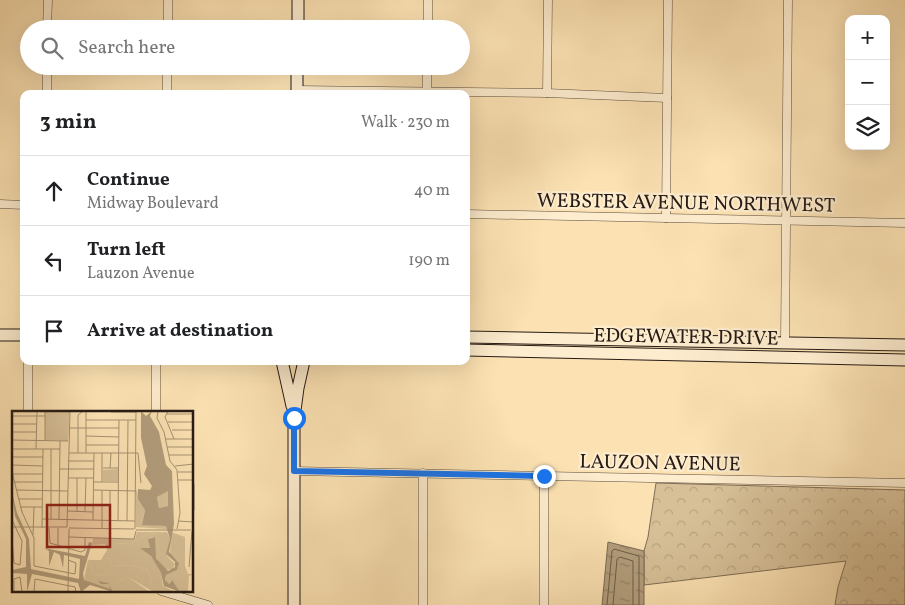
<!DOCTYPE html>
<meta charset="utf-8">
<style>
:root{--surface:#fff;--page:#f6f6f6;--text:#202124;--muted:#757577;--line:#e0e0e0}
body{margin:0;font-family:Vollkorn,serif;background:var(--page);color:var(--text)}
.controls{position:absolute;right:15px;top:15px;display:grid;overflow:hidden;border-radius:10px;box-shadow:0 5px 20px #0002}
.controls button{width:45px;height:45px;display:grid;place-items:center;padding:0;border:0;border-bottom:1px solid var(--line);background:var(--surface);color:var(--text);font:25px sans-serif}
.stop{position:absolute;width:15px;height:15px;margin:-11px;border:4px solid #1a73e8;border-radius:50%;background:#fff}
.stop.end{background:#1a73e8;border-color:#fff;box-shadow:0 1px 5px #0008}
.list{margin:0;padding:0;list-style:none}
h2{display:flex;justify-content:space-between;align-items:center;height:65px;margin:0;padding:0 20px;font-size:21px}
h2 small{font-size:16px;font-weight:400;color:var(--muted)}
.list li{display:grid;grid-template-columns:32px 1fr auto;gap:15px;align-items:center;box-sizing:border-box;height:70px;padding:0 20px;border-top:1px solid var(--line)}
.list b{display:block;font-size:19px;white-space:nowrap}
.list p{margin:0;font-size:16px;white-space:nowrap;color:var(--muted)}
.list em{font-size:16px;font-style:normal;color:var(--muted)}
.icon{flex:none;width:28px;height:28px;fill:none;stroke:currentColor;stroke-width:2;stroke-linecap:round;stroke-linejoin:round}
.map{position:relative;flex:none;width:905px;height:605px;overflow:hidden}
.search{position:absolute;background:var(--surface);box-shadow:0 5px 20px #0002;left:20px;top:20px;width:450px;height:55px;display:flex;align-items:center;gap:12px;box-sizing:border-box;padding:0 18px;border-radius:28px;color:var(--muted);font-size:19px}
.panel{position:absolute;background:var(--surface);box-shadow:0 5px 20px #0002;left:20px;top:90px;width:450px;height:275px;border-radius:10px}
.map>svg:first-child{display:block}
.forest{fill:url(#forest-crowns);stroke:#7e6d56}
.water{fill:url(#water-ripples);stroke:#7a6953}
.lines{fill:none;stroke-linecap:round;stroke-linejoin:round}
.shore{stroke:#6c5c48;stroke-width:1}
.street-casing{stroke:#5b4c3c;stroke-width:9}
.secondary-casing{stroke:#251a14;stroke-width:13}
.street{stroke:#fdecce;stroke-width:8}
.secondary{stroke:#fdecce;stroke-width:11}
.route{stroke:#1a73e8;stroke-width:6}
.labels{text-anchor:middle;stroke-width:4.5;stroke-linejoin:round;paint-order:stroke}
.street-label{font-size:20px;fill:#251a14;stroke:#fdecce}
.inset-road{fill:none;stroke:#a69273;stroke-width:1}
.view{fill:#8f2418;fill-opacity:0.15;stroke:#8f2418;stroke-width:2.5}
.inset-edge{fill:none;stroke:#251a14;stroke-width:2.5}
</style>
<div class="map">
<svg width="905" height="605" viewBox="0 0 905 605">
<defs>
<pattern id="forest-crowns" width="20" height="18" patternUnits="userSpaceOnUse" patternTransform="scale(1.25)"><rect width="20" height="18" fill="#d7c098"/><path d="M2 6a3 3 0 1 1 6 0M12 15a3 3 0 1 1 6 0" fill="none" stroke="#b8a482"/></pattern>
<pattern id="water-ripples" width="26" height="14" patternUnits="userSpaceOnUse" patternTransform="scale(1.25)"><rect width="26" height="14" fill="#b39e7d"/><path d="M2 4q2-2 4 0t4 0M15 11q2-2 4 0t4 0" fill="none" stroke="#918065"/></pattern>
</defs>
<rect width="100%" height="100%" fill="#fce2b3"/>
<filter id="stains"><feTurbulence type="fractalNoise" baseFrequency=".004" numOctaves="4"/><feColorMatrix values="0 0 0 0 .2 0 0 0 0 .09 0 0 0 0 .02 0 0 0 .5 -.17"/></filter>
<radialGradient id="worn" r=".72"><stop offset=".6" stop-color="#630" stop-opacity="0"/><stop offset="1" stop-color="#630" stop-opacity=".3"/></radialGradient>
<!-- forest -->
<polygon class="forest" points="656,483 905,490 905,605 835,605 838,587 846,561 644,585 644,551 648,537"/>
<!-- water -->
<polygon class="water" points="608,542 644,551 644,605 602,605"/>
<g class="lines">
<!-- shore -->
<g class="shore">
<polyline points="607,605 612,551 614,549 639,556 639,605"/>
<polyline points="613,605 617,559 620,557 633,561 633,605"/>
</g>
<!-- street casing -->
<g class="street-casing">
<g id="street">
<polyline points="47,29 48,0"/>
<polyline points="168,29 168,0"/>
<polyline points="428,29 428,0"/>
<polyline points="297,90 547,93 667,98"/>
<polyline points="427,92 427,66"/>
<polyline points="547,93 548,0"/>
<polyline points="47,94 47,66"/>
<polyline points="167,94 167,66"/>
<polyline points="0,204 24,205"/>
<polyline points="466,214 905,223"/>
<polyline points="666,218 668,0"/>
<polyline points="785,343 788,0"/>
<polyline points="28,412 28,361"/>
<polyline points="156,412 156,361"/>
<polyline points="294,471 905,483"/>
<polyline points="161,591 208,605"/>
<polyline points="423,605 423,473"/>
<polyline points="544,605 544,476"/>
</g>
</g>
<!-- secondary casing -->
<g class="secondary-casing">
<g id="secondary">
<polyline points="298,29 298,0"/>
<polyline points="297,94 297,66"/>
<polyline points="0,335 24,335"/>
<polyline points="466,337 905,345"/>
<polyline points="466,350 905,360"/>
<polyline points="282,361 292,406"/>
<polyline points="294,605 294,418 298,388 304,361"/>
</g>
</g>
<!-- street -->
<use href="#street" class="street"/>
<!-- secondary -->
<use href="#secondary" class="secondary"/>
</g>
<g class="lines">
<!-- route -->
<polyline class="route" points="294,418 294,471 544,476"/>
</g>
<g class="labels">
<!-- street labels -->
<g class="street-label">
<text transform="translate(686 202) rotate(1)" y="7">WEBSTER AVENUE NORTHWEST</text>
<text transform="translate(686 336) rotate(1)" y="7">EDGEWATER DRIVE</text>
<text transform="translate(660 462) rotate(1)" y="7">LAUZON AVENUE</text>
</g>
</g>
<!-- overview -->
<g transform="translate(12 411)">
<rect width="181" height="181" fill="#fce2b3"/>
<path d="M156 79V95L147 97 145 86Z" fill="#d7c098"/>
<path d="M33 0H58L56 30 33 29ZM106 58V70H91V59ZM124 78 133 99 130 113 154 115 155 118 124 116ZM125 121H155L137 123 119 132 102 133 93 147 101 148 98 153 101 155 118 154 136 159 140 173 137 177 142 181 116 166 100 174 94 162 87 165 82 163 76 149H89L95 139 93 133 80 134 81 127 123 128Z" fill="#d7c098"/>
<path d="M155 121 158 128 155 145 163 153 160 159 153 158 143 145V126L137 127 138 137H129L139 145 149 162 151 175 163 181H142L136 177 140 173 136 159 118 154 101 155 98 153 101 148 92 147 102 133 119 132 137 123ZM159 121 173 126V155L176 163H181L177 165 176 181H168L159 169 157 173 153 172 154 164 165 159 166 150 158 145ZM76 149 82 163 87 165 94 162 101 169 100 174 116 166 138 181H101L72 169Z" fill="#d7c098"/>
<path d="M129 0 134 5 140 0 138 5 147 21 154 54 160 60 162 113 157 141 167 152 165 159 154 164 153 169 157 173 160 169 168 181 152 175 149 162 139 145 128 137H138L136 128 143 126 144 147 156 160 163 156V151L154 143 158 128 154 115 130 114 133 99 126 88V78L138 79 140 75 132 63 135 55 129 27ZM156 80V95L147 97 145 86ZM0 81 5 102 17 128 19 158 67 168 68 148 52 144 51 157 48 144 42 141 37 155V140L32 137 73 145 77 131 80 132 71 162 72 169 98 178 97 173H89L86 170 96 172 101 181 78 174 69 181 66 172 20 163 15 181V163L0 162V159L14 156V128L3 105Z" fill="#b39e7d" fill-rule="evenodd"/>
<path class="inset-road" d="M146 0 145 7 152 21 158 50 165 59 168 102 165 118M156 0 153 6 162 28M99 1H124M155 3H182M0 5H33M74 9H124M156 11H182M0 13H24M57 17H107M160 19H182M0 21H24M74 25 107 26M153 28H182M0 29 56 30M33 30V0M74 34H107M155 36H182M0 38H48M24 38 25 0M57 42H126L129 72M66 42V4L71 0M74 42V0M157 44H182M0 46H31M56 50H82M0 54 31 55M163 55 182 53M91 57H107M98 57 99 42M47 58H82M0 61 10 101 22 127V155L63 163 64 152 56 149M166 61H182M0 63H31M56 67H82M166 69H182M2 71H31M82 71H107M90 71V42M182 73V99M5 79 56 80M82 79 124 80M7 88H30M8 96H30M56 100 81 101M65 100V67M73 100 74 67M30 108 123 110M39 108V38M47 108 48 30M0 109 10 130 8 154 2 152 0 128M81 109 82 42M98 109V79M106 109 107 9M115 110 116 9M166 110 182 111M0 116H55M55 116 58 0M30 117 31 38M37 117 38 132 69 141 73 139V127M57 117 122 118M90 117V79M123 118 124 0M124 119H179M21 124 22 96M56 126 122 128 124 120M46 134V117M177 156 180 120M2 181V168L8 166 10 181M22 181 23 168 63 176 64 181M56 181 57 118"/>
<path class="view" d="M35 94H98V136H35Z"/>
<rect width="181" height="181" class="inset-edge"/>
</g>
<rect width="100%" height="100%" filter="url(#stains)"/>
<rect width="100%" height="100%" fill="url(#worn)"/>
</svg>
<div class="controls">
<button>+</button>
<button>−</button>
<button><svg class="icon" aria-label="layers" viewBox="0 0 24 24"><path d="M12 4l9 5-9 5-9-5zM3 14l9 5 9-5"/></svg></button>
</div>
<div class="stop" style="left:294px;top:418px"></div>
<div class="stop end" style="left:544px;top:476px"></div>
<div class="search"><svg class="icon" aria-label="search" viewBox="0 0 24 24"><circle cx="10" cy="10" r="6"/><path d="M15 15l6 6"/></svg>Search here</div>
<section class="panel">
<h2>3 min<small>Walk · 230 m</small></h2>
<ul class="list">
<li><svg class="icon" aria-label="ahead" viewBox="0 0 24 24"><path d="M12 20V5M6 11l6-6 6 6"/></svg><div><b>Continue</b><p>Midway Boulevard</p></div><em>40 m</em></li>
<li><svg class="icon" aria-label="left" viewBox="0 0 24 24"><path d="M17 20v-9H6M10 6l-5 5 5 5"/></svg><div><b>Turn left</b><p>Lauzon Avenue</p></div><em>190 m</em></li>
<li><svg class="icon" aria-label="arrive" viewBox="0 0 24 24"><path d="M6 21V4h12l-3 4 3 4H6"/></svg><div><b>Arrive at destination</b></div></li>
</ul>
</section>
</div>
